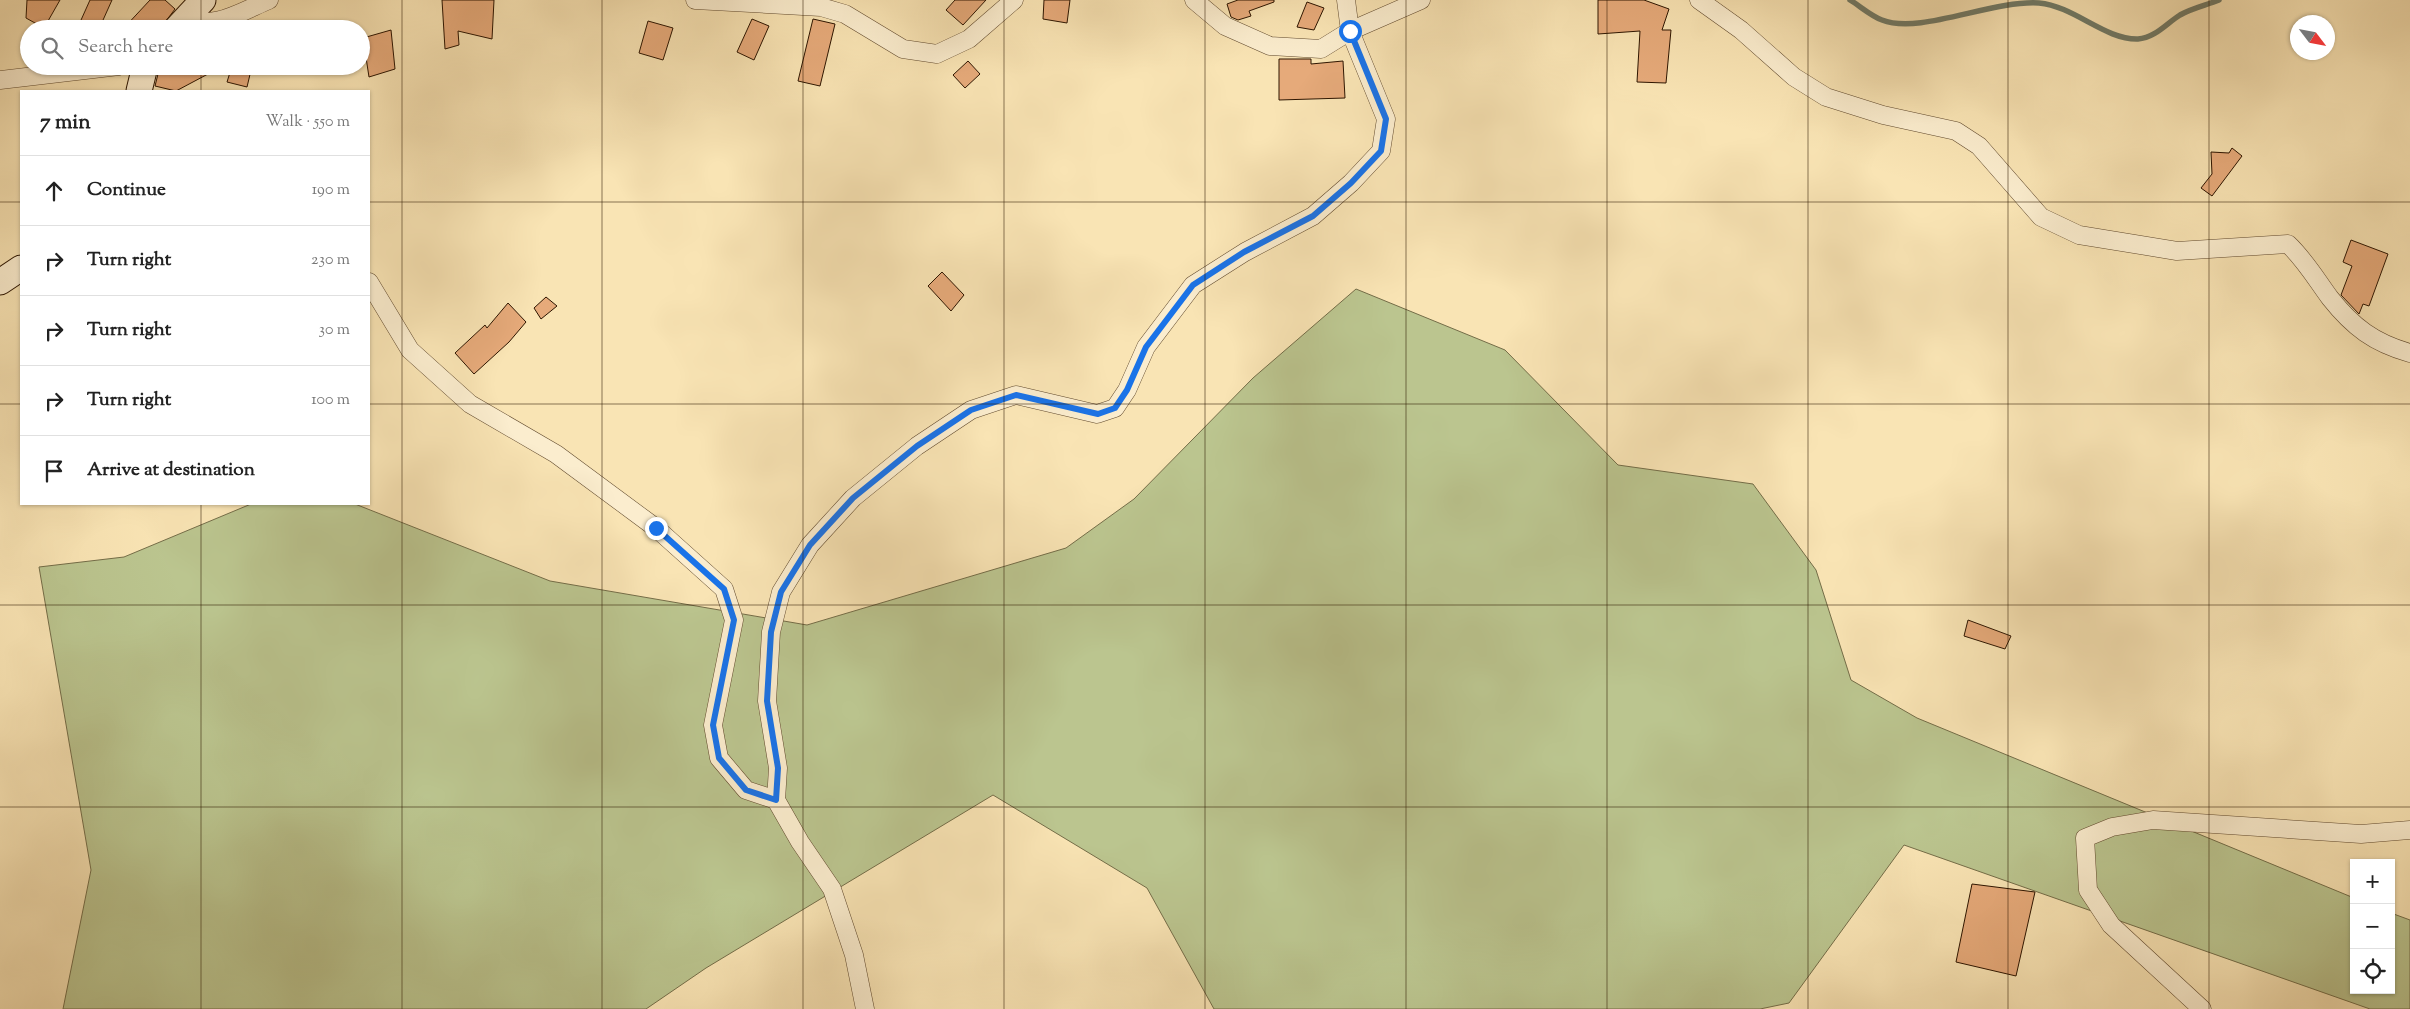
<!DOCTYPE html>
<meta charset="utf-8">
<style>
:root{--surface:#fff;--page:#f2f2f2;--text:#222;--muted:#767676;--line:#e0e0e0}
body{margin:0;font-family:"Sorts Mill Goudy",serif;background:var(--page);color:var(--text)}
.controls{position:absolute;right:15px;bottom:15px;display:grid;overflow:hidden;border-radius:0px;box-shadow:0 1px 4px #0004}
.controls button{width:45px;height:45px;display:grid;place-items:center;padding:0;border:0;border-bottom:1px solid var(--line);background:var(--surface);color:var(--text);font:25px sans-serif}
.compass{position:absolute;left:2290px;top:15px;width:45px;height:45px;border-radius:50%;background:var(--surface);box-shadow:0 1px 4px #0004;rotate:122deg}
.stop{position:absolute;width:15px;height:15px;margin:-11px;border:4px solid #1a73e8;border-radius:50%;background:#fff}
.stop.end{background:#1a73e8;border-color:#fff;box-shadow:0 1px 5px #0008}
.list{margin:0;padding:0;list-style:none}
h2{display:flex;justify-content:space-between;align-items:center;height:65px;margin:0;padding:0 20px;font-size:21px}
h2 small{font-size:16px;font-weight:400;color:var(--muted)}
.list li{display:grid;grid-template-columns:32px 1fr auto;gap:15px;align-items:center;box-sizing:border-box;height:70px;padding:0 20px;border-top:1px solid var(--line)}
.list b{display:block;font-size:19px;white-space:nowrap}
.list em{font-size:16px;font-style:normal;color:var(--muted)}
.icon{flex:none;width:28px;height:28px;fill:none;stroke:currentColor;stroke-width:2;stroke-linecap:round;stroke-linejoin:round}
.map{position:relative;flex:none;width:2410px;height:1009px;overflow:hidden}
.search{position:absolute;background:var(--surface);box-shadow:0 1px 4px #0004;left:20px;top:20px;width:350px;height:55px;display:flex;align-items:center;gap:12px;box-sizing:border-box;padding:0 18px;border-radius:28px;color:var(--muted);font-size:19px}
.panel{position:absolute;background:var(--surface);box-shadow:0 1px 4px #0004;left:20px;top:90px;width:350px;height:415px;border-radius:0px}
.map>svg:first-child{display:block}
.green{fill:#bbc58f;stroke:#746d48}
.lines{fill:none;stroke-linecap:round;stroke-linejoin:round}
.stream{stroke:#717b68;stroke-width:5.5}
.building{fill:#e6aa7a;stroke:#2d1500}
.minor-casing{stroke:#60492d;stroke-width:19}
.secondary-casing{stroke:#2d1500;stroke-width:27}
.minor{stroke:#fbedce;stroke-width:18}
.secondary{stroke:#fbedce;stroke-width:25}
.route{stroke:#1a73e8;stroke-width:6}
.grid{fill:none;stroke:#2d1500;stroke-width:1;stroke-opacity:0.55}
</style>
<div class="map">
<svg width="2410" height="1009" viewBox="0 0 2410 1009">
<rect width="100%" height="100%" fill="#f9e4b4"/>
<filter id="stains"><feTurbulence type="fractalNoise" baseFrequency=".004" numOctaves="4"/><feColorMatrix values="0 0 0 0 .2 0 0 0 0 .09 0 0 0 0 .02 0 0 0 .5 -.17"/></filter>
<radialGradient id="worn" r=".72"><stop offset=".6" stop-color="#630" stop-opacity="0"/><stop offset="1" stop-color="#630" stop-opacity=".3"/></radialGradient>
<!-- green -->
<polygon class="green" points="1356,289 1505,350 1618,465 1753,484 1816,570 1851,680 1917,718 2354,898 2354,990 2391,990 2391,913 2410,920 2410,1009 2370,1009 1904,845 1789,1003 1760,1009 1214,1009 1147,888 993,795 706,968 646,1009 63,1009 91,870 39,567 124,557 251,504 355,504 550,581 807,625 1066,548 1134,499 1253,378"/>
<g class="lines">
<!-- stream -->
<path class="stream" d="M1850 0C1860 6 1871 16 1882 20 1920 35 1991 0 2039 3 2074 6 2105 40 2138 39 2155 38 2167 23 2180 15 2192 8 2207 5 2219 0"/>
</g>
<!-- building -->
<g class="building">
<polygon points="27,0 60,0 44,28 26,18"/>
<polygon points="90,0 112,0 99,29 77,29"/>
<polygon points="150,0 165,0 175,9 160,29 123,29"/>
<polygon points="442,0 494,0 492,39 458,31 459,45 445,49"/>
<polygon points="955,0 986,0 963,25 946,10"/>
<polygon points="1044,0 1070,0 1067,23 1043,19"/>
<polygon points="1238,0 1274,0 1274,2 1249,11 1251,16 1238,20 1231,17 1227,4"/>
<polygon points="1598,0 1644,0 1669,9 1662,30 1671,30 1666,83 1637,82 1640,31 1598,34"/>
<polygon points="1307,2 1324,8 1314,30 1297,27"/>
<polygon points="752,19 769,26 754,60 737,52"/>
<polygon points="813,19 835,24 820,86 798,81"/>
<polygon points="648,21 673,28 663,60 639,53"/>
<polygon points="391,30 395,69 369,77 363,38"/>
<polygon points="1279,59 1311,59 1311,64 1343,61 1345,98 1279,100"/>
<polygon points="968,61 980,74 965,88 953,75"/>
<polygon points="160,66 223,66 176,91 155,86"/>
<polygon points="232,66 252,66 247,87 227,82"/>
<polygon points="2232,148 2242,156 2212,196 2201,188 2212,174 2211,152 2229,153"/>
<polygon points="2351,240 2388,254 2369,306 2363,304 2359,314 2341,295 2352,266 2343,262"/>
<polygon points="942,272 964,295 951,311 928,286"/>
<polygon points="546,297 557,306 541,319 534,308"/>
<polygon points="508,303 526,322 509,342 474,374 455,353 485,325 487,328"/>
<polygon points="1968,620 2011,636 2005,649 1964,636"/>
<polygon points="1972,884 2035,892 2016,976 1956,962"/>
</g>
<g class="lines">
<!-- minor casing -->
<g class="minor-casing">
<g id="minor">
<polyline points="695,0 821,7 845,14 903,49 937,54 969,39 1014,0"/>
<polyline points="1194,0 1225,26 1270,46 1321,49 1350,31 1421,0"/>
<path d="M1699 0 1741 30 1794 77 1826 97 1883 115 1956 131 1979 146 2041 217 2079 235 2177 251 2288 244C2305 260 2316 279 2330 298 2353 327 2374 343 2410 353"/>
<path d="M187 16C210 33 246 9 269 0"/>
<polyline points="0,80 119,66"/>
<polyline points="369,282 410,350 470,404 556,454 656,528 724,589 734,620 713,725 719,758 746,790 776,800"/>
<polyline points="865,1009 854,955 832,889 800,842 776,800 778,768 767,701 771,632 781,592 810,545 853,498 917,446 971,410 1016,395 1097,414 1115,408 1127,390 1146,347 1193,285 1245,252 1313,216 1351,183 1381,151 1386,119 1350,31 1346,0"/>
<polyline points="2202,1009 2111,925 2088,890 2085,838 2112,827 2153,820 2361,834 2410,830"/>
</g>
</g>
<!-- secondary casing -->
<g class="secondary-casing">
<g id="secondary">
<polyline points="176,29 203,0"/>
<polyline points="139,91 145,66"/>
<polyline points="0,282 21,268"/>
</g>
</g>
<!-- minor -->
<use href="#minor" class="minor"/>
<!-- secondary -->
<use href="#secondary" class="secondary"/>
</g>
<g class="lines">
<!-- route -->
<polyline class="route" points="656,528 724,589 734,620 713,725 719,758 746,790 776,800 778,768 767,701 771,632 781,592 810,545 853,498 917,446 971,410 1016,395 1098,414 1115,408 1127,390 1146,347 1193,285 1244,252 1313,216 1351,183 1381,151 1386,119 1350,31"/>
</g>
<!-- grid -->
<path class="grid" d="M201 0V29M402 0V1009M602 0V1009M803 0V1009M1004 0V1009M1205 0V1009M1406 0V1009M1607 0V1009M1808 0V1009M2008 0V1009M2209 0V1009M201 66V91M0 202H21M369 202H2410M0 404H21M369 404H2410M201 504V1009M0 605H2410M0 807H2410"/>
<rect width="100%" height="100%" filter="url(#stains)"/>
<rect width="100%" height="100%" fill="url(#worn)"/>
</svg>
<div class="controls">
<button>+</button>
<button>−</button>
<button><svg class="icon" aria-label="locate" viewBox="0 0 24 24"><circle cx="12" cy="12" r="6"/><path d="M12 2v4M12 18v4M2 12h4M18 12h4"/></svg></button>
</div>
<svg class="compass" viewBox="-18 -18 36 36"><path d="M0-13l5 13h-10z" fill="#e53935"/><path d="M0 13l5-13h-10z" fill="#767676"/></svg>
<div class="stop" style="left:1350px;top:31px"></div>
<div class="stop end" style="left:656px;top:528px"></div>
<div class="search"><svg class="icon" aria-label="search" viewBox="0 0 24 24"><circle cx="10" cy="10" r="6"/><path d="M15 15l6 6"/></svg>Search here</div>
<section class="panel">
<h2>7 min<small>Walk · 550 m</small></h2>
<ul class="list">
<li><svg class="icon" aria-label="ahead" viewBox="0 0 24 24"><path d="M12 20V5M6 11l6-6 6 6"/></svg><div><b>Continue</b></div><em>190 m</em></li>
<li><svg class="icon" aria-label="right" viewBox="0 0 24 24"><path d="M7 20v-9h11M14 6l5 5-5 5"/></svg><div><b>Turn right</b></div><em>230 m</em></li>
<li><svg class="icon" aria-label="right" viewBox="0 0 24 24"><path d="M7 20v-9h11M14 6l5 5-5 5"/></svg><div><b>Turn right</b></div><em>30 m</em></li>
<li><svg class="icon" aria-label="right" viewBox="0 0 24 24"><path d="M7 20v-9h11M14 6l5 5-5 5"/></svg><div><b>Turn right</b></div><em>100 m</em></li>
<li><svg class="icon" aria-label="arrive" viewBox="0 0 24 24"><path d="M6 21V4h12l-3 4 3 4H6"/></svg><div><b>Arrive at destination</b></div></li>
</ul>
</section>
</div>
